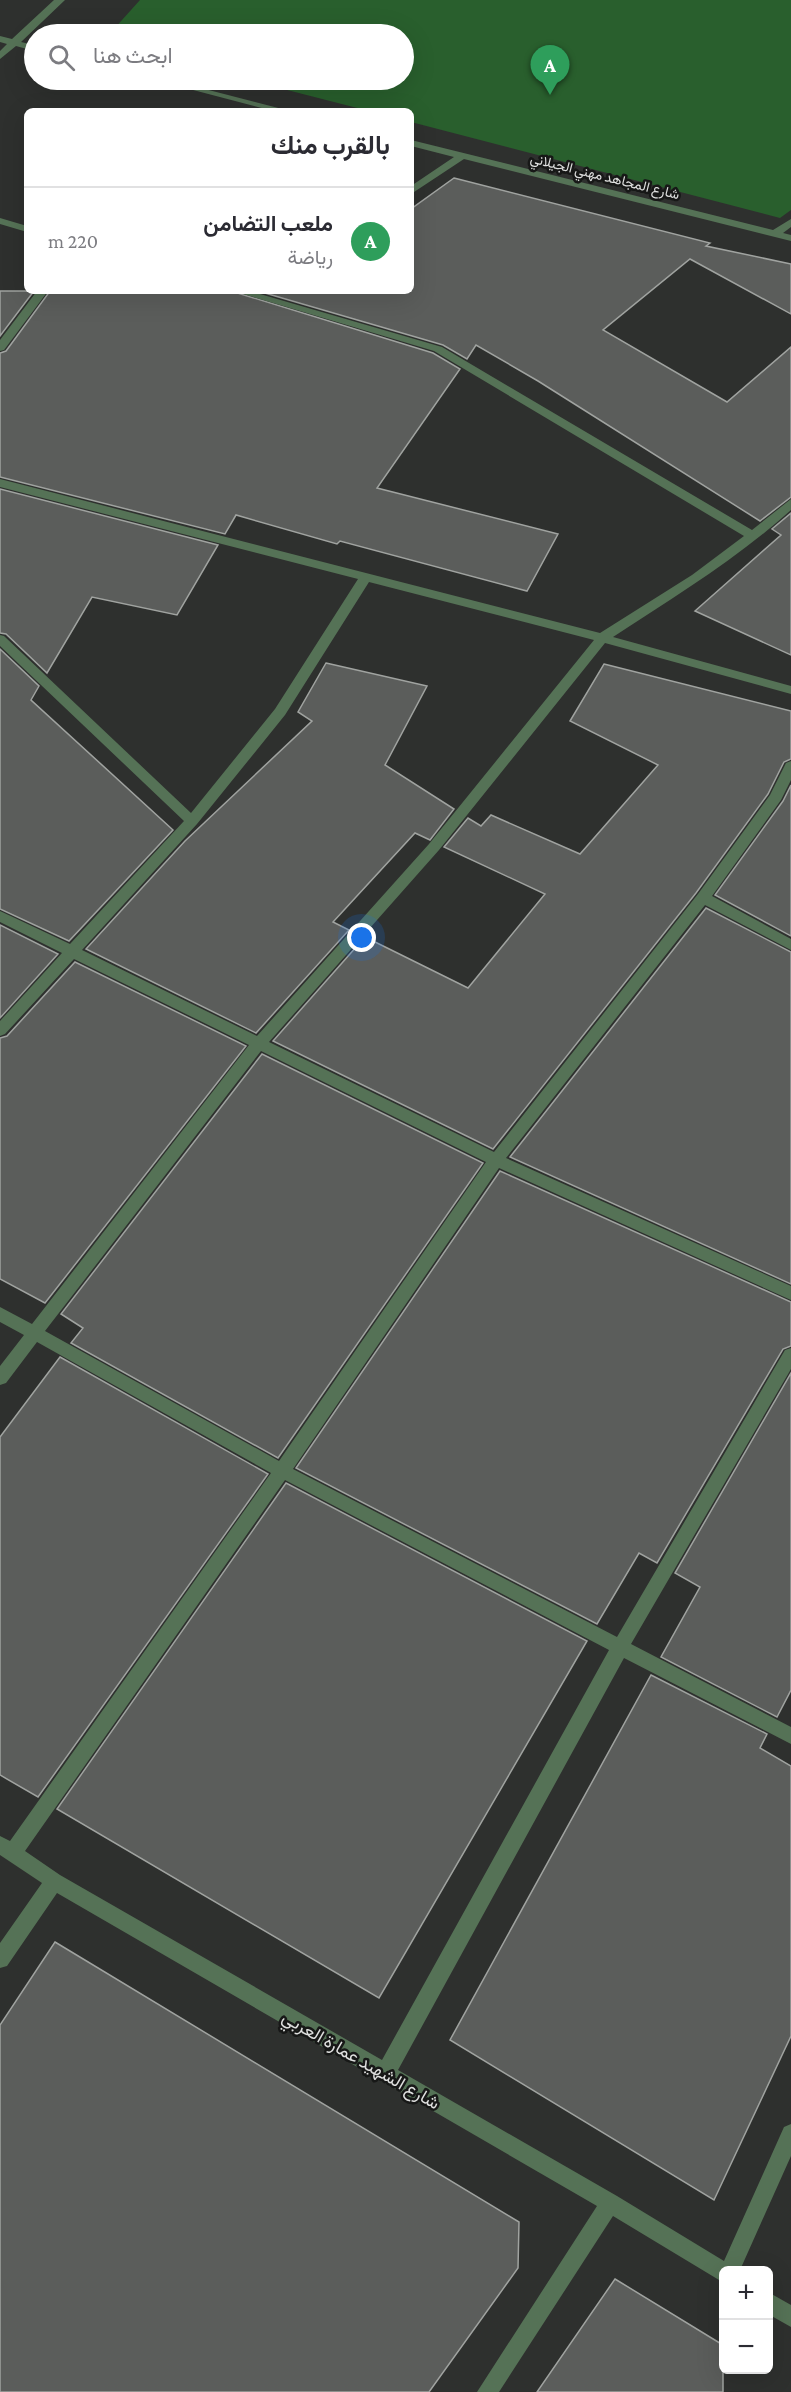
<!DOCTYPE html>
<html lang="ar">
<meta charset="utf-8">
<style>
:root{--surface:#fff;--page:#f2f2f3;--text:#2b2b33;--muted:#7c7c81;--line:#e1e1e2;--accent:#b45309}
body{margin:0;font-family:"Crimson Pro",Vazirmatn,serif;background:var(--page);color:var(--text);direction:rtl}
.controls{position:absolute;right:18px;bottom:18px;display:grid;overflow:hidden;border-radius:9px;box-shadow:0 6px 24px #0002}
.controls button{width:54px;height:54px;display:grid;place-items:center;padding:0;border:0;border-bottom:2px solid var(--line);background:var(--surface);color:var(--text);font:30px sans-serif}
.you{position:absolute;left:362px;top:938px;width:21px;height:21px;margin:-15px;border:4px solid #fff;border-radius:50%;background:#1a73e8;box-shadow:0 0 0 9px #1a73e833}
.badge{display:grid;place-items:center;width:39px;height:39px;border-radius:50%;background:var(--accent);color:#fff;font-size:20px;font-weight:700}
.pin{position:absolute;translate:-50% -50px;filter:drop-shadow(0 2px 3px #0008)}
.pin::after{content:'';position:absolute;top:32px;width:21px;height:18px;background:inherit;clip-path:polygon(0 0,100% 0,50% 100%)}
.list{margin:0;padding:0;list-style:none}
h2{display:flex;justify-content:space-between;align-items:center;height:78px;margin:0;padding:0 24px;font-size:26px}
h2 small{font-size:20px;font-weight:400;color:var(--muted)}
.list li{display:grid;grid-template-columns:39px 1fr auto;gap:18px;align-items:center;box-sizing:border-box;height:108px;padding:0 24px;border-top:2px solid var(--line)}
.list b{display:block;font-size:22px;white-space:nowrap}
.list p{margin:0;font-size:20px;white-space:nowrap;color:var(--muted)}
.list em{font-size:20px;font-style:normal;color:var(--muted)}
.icon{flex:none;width:33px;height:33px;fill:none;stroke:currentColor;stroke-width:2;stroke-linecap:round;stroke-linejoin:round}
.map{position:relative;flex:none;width:791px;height:2392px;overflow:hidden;direction:ltr}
.search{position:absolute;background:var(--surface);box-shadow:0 6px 24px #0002;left:24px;top:24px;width:390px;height:66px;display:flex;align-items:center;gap:15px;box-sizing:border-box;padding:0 21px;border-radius:33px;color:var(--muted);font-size:22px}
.panel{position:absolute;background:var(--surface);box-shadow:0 6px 24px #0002;left:24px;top:108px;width:390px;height:186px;border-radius:9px;direction:rtl}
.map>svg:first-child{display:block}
.green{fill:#295f2d}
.building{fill:#5b5d5b;stroke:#a0a3a0;stroke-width:1.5}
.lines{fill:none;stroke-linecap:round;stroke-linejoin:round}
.street{fill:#557256;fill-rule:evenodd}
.labels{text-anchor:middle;stroke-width:5;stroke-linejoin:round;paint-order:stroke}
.far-street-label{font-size:14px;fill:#dedfde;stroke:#171817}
.near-street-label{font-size:18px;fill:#dedfde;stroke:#171817}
</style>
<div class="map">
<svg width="791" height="2392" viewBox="0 0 791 2392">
<rect width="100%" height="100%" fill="#2e302e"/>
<!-- green -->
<polygon class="green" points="140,0 791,0 791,210 780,218 411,122 411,111 369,111 248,80 404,80 404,34 115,34 113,30"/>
<!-- building -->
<g class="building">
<polygon points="454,178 710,243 706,246 791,264 791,314 690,259 603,330 727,402 791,347 791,497 760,521 538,381 476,345 467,359 443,345 258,291 411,291 411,209"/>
<polygon points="0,291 34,291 0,336"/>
<polygon points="50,291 231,291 433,353 460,369 377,488 558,534 527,591 340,541 337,544 236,515 225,534 0,477 0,353 6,351"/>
<polygon points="0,489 218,545 177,615 92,597 47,673 6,634 0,633"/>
<polygon points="791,513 791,655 695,611 781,535 772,529"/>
<polygon points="0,649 39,686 31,700 173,830 69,941 0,909"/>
<polygon points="326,663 427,686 385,765 454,809 430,840 415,833 333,922 349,930 256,1033 86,949 185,841 312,721 298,712"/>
<polygon points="604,664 791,711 791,759 784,762 768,794 696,893 493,1149 273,1041 365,937 468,988 545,894 444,847 468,818 481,826 491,815 580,854 658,765 570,721"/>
<polygon points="791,785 791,936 715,895 783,801"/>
<polygon points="706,908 791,952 791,1284 510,1157"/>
<polygon points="0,925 58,954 0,1018"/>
<polygon points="75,962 246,1046 45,1303 0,1279 0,1038 7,1036"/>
<polygon points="262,1054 483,1163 278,1458 71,1343 83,1328 61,1314"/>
<polygon points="500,1171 791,1302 791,1346 783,1349 657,1563 639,1553 597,1624 296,1468"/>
<polygon points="60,1357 268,1474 38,1797 0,1775 0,1437"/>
<polygon points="791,1373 791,1690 777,1717 661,1657 700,1587 675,1573"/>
<polygon points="286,1483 587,1641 379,1998 57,1809"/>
<polygon points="651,1675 767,1734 760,1748 791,1766 791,2036 714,2200 450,2040"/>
<polygon points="55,1942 519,2222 518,2268 429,2392 0,2392 0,2025"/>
<polygon points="615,2279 723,2345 723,2392 537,2392"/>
</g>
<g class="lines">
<!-- street -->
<g class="street">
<polygon points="54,0 65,0 21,42 34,45 34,51 16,46 0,59 0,51 7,44 0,42 0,36 12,39"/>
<polygon points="155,80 170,80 290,111 273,111"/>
<polygon points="411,140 773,230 791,219 791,227 783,233 791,235 791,241 464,159 411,194 411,186 454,157 411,146"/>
<polygon points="0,218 27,226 27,232 0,224"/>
<polygon points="37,291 48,291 4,350 0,351 0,340"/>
<path d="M233 291H250L442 347 752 530 791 499V510C737 559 674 597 613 637L791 686V694L605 643 439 850 269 1042 494 1152 698 894 770 795 786 763 791 761V780L781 800 712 896 791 939V950L705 905 506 1158 791 1286V1300L499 1168 293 1469 617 1637 785 1350 791 1348V1369L631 1644 791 1727V1744L624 1658 398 2070 617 2196 724 2261 784 2127 791 2124V2156L740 2270H724V2283L613 2216 499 2392H477L597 2206 57 1893 7 1966 0 1968V1943L42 1883 0 1855V1836L10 1841 271 1473 37 1342 6 1383 0 1385V1366L24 1335 0 1322V1307L32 1324 249 1045 74 959 5 1034 0 1036V1021L62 953 0 922V911L70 944 184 821 0 646V635L4 636 191 813 275 709 358 579 0 487V479L600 633 692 575 744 536 434 351ZM369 582 594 640 429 844 257 1036 82 950 197 824 285 715ZM261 1051 486 1162 279 1461 45 1331ZM285 1480 609 1650 382 2060 60 1875 25 1851Z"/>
<polygon points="768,2292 791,2305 791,2327 768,2314"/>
</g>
</g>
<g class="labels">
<!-- far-street labels -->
<g class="far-street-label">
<text transform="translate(605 176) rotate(14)" y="5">شارع المجاهد مهني الجيلاني</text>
</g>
<!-- near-street labels -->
<g class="near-street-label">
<text transform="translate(361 2060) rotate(30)" y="6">شارع الشهيد عمارة العربي</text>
</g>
</g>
</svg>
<div class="controls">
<button>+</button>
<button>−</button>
</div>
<div class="you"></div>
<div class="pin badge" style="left:550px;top:95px;background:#2e9e5b">A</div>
<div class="search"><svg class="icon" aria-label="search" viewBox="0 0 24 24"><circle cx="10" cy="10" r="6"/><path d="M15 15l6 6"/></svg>ابحث هنا</div>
<section class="panel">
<h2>بالقرب منك<small></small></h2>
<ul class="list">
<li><span class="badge" style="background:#2e9e5b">A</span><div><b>ملعب التضامن</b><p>رياضة</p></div><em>220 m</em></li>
</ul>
</section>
</div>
